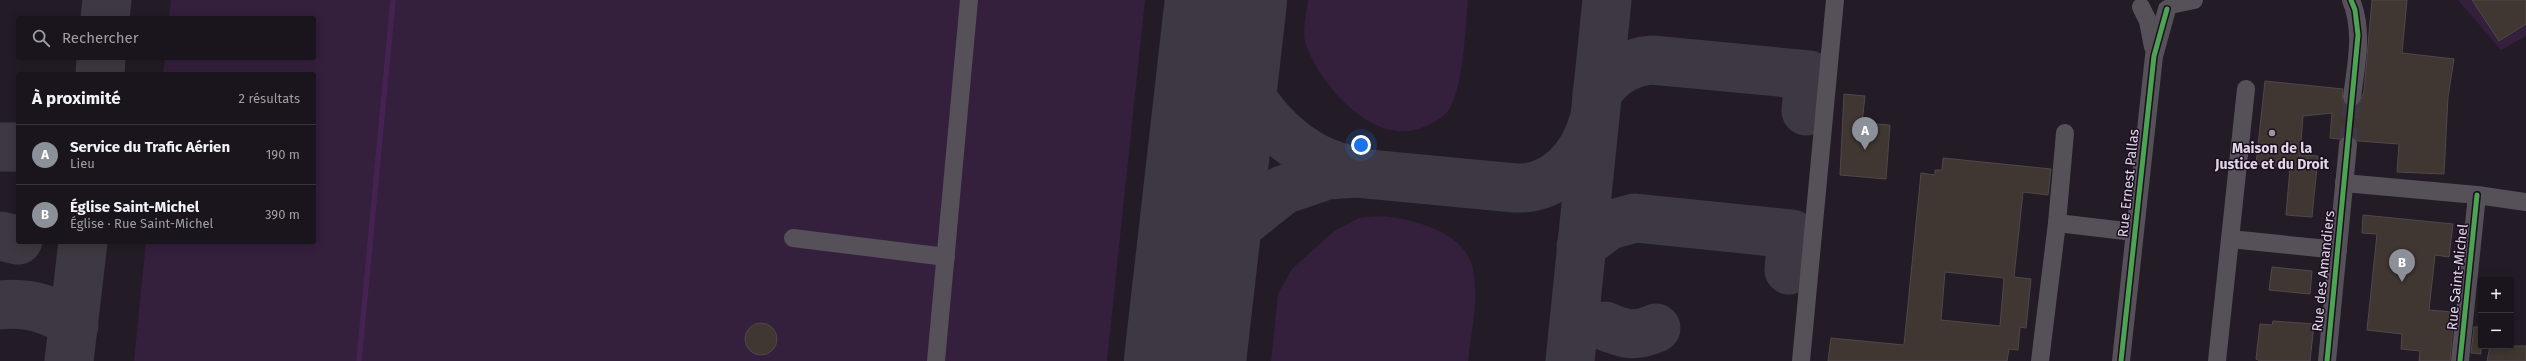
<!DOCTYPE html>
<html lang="fr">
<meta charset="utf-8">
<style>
:root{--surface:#1a151c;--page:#231e25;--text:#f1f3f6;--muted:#9f9fa3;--line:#38343b;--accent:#8c9099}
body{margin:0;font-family:"Fira Sans",sans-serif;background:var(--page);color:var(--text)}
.controls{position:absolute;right:12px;bottom:12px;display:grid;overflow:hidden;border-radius:4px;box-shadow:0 2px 10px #0003}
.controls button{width:36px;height:36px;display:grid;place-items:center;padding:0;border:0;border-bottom:1px solid var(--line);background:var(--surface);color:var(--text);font:20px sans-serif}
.you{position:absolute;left:1361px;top:145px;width:14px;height:14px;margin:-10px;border:3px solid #fff;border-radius:50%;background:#1a73e8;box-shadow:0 0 0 6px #1a73e833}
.badge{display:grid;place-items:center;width:26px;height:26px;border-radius:50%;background:var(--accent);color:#fff;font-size:13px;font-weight:700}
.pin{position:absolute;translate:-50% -33px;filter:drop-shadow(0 1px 2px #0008)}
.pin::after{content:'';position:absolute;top:21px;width:14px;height:12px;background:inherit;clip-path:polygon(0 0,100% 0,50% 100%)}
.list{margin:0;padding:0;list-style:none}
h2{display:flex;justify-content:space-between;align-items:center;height:52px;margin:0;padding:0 16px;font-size:17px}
h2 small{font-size:13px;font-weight:400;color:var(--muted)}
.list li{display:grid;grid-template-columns:26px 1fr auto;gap:12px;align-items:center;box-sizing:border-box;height:60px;padding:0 16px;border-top:1px solid var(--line)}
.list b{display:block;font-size:15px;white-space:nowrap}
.list p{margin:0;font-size:13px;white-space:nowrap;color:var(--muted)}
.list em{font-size:13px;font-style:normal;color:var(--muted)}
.icon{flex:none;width:22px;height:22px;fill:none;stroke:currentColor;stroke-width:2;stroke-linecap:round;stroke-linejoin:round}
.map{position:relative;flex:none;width:2526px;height:361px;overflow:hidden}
.search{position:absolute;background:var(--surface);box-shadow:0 2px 10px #0003;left:16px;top:16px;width:300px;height:44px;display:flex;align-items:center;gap:10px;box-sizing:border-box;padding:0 14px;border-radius:4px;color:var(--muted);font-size:15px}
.panel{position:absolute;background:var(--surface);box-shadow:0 2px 10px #0003;left:16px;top:72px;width:300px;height:172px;border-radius:4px}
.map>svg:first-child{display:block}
.green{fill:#341f3d}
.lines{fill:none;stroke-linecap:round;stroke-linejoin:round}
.stream{stroke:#442252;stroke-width:5.5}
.taxiway{stroke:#3e3842;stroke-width:49}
.runway{stroke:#3e3842;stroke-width:122}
.building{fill:#403632;stroke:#4f4949;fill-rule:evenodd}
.minor-tunnel{stroke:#403843;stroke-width:18;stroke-dasharray:18 9;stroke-linecap:butt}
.minor{stroke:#565059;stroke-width:18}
.cycleway-casing{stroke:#1b0e21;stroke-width:8}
.cycleway{stroke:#4ca352;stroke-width:5}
.poi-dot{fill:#9e96a2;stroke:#1b0e21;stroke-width:1.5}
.labels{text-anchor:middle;stroke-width:3;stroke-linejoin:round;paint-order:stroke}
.poi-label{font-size:14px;font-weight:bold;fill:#e1d8e5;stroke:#1b0e21}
.street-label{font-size:14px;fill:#e1d8e5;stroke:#1b0e21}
</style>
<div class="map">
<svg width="2526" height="361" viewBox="0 0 2526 361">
<rect width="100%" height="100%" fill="#231c26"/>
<!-- green -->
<g class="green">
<polygon points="171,0 1145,0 1107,361 134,361 146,242 314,242 314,74 163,74 165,58 314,58 314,18 169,18"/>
<path d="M1308 0H1468C1465 30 1464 82 1450 108 1446 116 1435 122 1426 126 1377 150 1322 88 1306 45 1301 32 1307 13 1308 0Z"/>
<polygon points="2458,0 2526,0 2526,36 2501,50"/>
<path d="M1380 216C1416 219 1470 233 1474 275 1478 303 1471 334 1468 361H1271L1278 294 1292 269 1334 231 1359 218Z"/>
</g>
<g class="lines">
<!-- stream -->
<polyline class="stream" points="359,361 393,0"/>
<!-- taxiway -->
<g class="taxiway">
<path d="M1226 6C1227 18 1228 31 1230 43 1237 87 1270 131 1309 154 1323 163 1341 167 1357 173"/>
<polyline points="105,18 107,0"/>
<polyline points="100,74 101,58"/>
<path d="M1597 93C1611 73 1628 62 1652 60L1809 75 1806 111"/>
<polyline points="0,147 18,147"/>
<polyline points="0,236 18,240"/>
<polyline points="1581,246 1609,225 1635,218 1792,234 1789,270"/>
<path d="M0 305C27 302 52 309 74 325"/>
<path d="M1189 322 1204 277 1229 237 1243 222 1283 190 1327 175 1357 173 1515 188C1555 190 1583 158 1593 123"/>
<path d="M1605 326C1626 335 1635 337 1656 328"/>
<polyline points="69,361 83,242"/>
<polyline points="1570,361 1607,0"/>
</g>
<!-- runway -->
<polyline class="runway" points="1185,361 1226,0"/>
</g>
<!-- building -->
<g class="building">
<polygon points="2372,0 2407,0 2402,53 2454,59 2448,97 2444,174 2397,172 2399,144 2358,141 2349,135 2339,139 2330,138 2332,113 2303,116 2300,155 2318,156 2312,217 2286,215 2290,168 2256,164 2265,81 2343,89 2342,101 2345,105 2356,107 2360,103 2364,91"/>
<polygon points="2472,0 2526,0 2526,24 2499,41"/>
<polygon points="1844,94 1865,96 1862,123 1890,125 1886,179 1840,175"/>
<path d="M1943 158 2051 169 2048 195 2023 192 2014 277 2031 279 2026 328 2020 327 2018 350 2009 349 2007 361H1828L1831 338 1904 345 1921 173 1935 175V170H1942ZM1945 272 2004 278 2000 326 1941 320Z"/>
<polygon points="2363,215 2453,224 2449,257 2435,255 2429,310 2452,312 2450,325 2453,325 2450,361 2419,361 2420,351 2401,349 2402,334 2367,330 2377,234 2362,233"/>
<polygon points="2272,267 2312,271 2310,294 2269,290"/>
<polygon points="2273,321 2314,324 2310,361 2260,361 2256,359 2260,324 2272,325"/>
<circle cx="761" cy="339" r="16"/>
<polygon points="2474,327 2481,327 2481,354 2471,353"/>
<polygon points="2490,346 2526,346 2526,361 2487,361"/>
</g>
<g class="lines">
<!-- minor-tunnel -->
<polyline class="minor-tunnel" points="2348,145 2352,97"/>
<!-- minor -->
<g class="minor">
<path d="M2351 0C2364 31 2356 65 2352 97"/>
<polyline points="2175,4 2194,0"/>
<polyline points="2141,7 2148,21 2153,47"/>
<polyline points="2344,183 2477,195 2526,202"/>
<polyline points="2057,223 2065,133"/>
<polyline points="793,238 946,257"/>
<polyline points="2230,239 2338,250"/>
<polyline points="936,361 969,0"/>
<polyline points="1801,361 1835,0"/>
<polyline points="2040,361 2057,223 2134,232"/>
<polyline points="2121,361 2154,56 2167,9"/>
<polyline points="2217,361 2246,89"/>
<polyline points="2327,361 2348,145"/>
<polyline points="2460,361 2477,195"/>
</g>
<!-- cycleway casing -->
<g class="cycleway-casing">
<g id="cycleway">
<polyline points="2121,361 2154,56 2167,9"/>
<polyline points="2327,361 2358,35 2355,10 2351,0"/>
<polyline points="2460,361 2477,195"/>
</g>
</g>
<!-- cycleway -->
<use href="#cycleway" class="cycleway"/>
</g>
<!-- markers -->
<circle class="poi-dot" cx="2272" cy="133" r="4"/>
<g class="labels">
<!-- poi labels -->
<g class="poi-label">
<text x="2272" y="153">Maison de la<tspan x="2272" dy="16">Justice et du Droit</tspan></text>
</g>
<!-- street labels -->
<g class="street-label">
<text transform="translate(2128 183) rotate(-84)" y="5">Rue Ernest Pallas</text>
<text transform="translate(2323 271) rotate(-84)" y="5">Rue des Amandiers</text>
<text transform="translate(2457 277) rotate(-84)" y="5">Rue Saint-Michel</text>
</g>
</g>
</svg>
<div class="controls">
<button>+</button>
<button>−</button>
</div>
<div class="you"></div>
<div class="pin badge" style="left:1865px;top:150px">A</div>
<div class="pin badge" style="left:2402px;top:282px">B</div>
<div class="search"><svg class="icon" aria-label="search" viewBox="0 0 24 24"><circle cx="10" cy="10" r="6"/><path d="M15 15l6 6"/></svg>Rechercher</div>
<section class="panel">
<h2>À proximité<small>2 résultats</small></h2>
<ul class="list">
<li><span class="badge">A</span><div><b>Service du Trafic Aérien</b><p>Lieu</p></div><em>190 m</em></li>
<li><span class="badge">B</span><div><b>Église Saint-Michel</b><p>Église · Rue Saint-Michel</p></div><em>390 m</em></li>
</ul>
</section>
</div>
